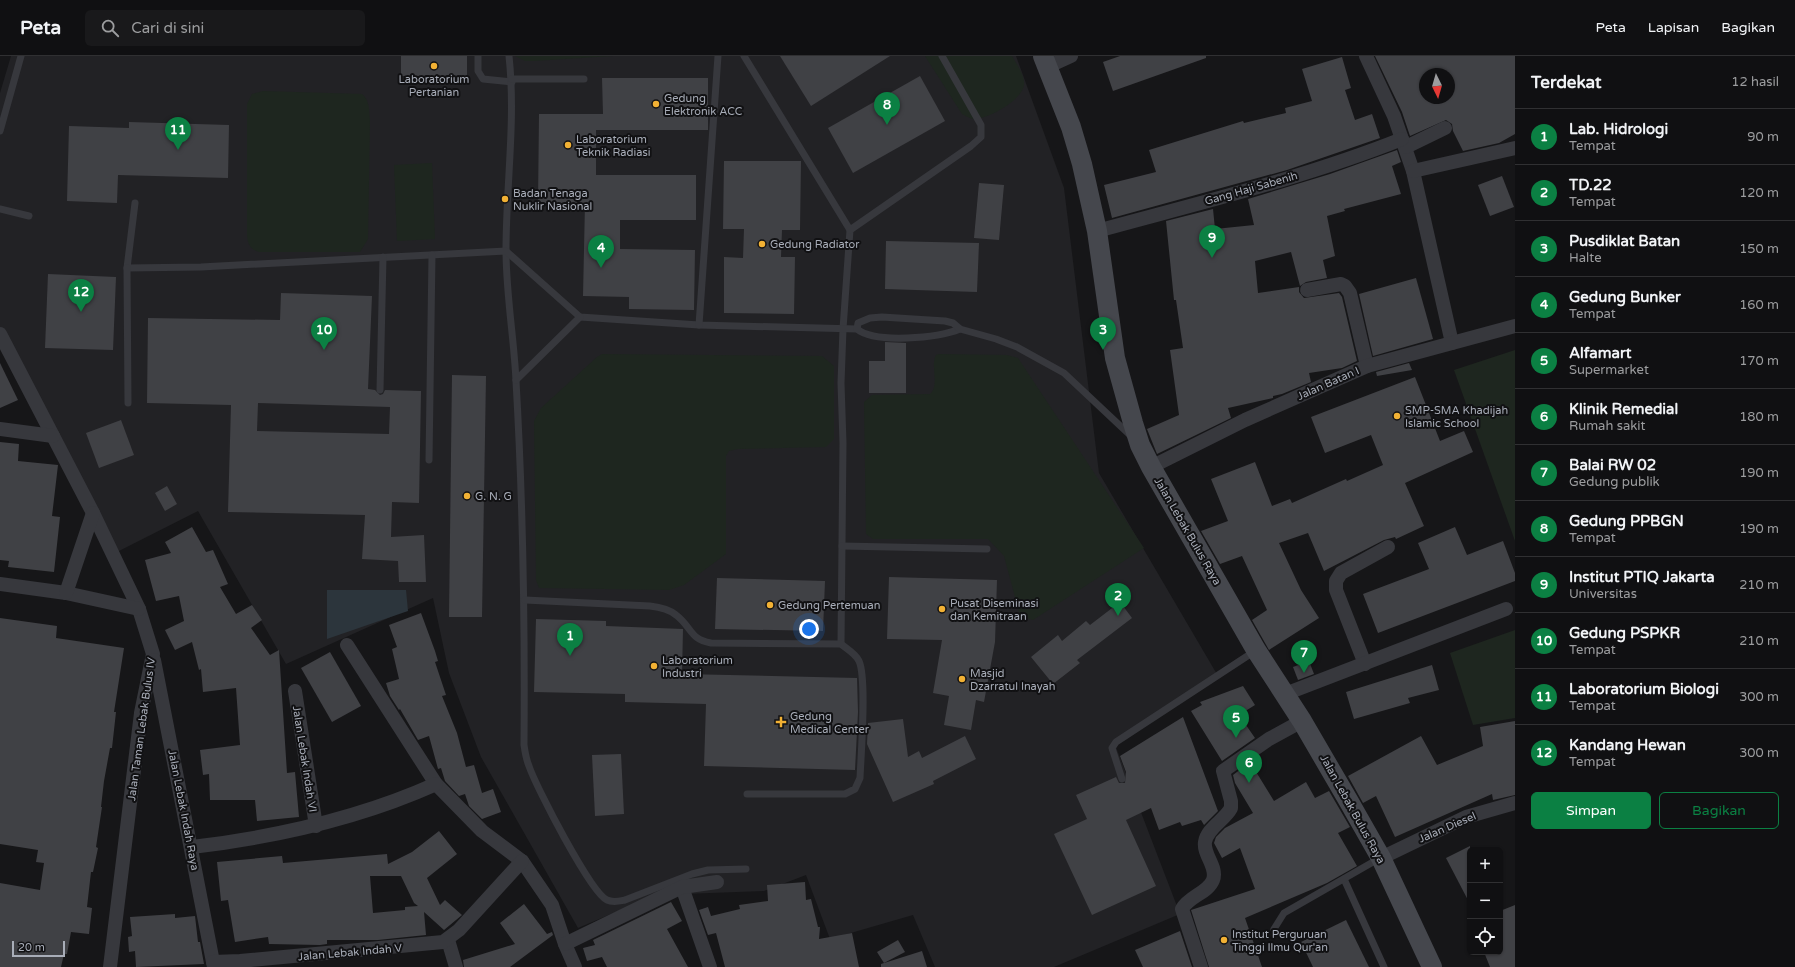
<!DOCTYPE html>
<html lang="id">
<meta charset="utf-8">
<style>
:root{--surface:#101012;--page:#19191b;--text:#f1f3f6;--muted:#9c9d9f;--line:#303032;--accent:#0b8043}
body{margin:0;font-family:"Varela Round",sans-serif;background:var(--page);color:var(--text)}
.controls{position:absolute;right:12px;bottom:12px;display:grid;overflow:hidden;border-radius:6px;box-shadow:0 1px 3px #0004}
.controls button{width:36px;height:36px;display:grid;place-items:center;padding:0;border:0;border-bottom:1px solid var(--line);background:var(--surface);color:var(--text);font:20px sans-serif}
.compass{position:absolute;left:1419px;top:12px;width:36px;height:36px;border-radius:50%;background:var(--surface);box-shadow:0 1px 3px #0004;rotate:175deg}
.scale{position:absolute;left:12px;bottom:10px;width:53px;box-sizing:border-box;padding-left:4px;border:2px solid #a8adb8;border-top:0;font-size:11px;line-height:14px;white-space:nowrap;color:#a8adb8;-webkit-text-stroke:3px #111113;paint-order:stroke}
.you{position:absolute;left:809px;top:573px;width:14px;height:14px;margin:-10px;border:3px solid #fff;border-radius:50%;background:#1a73e8;box-shadow:0 0 0 6px #1a73e833}
.badge{display:grid;place-items:center;width:26px;height:26px;border-radius:50%;background:var(--accent);color:#fff;font-size:13px;font-weight:700}
.pin{position:absolute;translate:-50% -33px;filter:drop-shadow(0 1px 2px #0008)}
.pin::after{content:'';position:absolute;top:21px;width:14px;height:12px;background:inherit;clip-path:polygon(0 0,100% 0,50% 100%)}
.list{margin:0;padding:0;list-style:none}
h2{display:flex;justify-content:space-between;align-items:center;height:52px;margin:0;padding:0 16px;font-size:17px}
h2 small{font-size:13px;font-weight:400;color:var(--muted)}
.list li{display:grid;grid-template-columns:26px 1fr auto;gap:12px;align-items:center;box-sizing:border-box;height:56px;padding:0 16px;border-top:1px solid var(--line)}
.list b{display:block;font-size:15px;white-space:nowrap}
.list p{margin:0;font-size:13px;white-space:nowrap;color:var(--muted)}
.list em{font-size:13px;font-style:normal;color:var(--muted)}
.actions{display:flex;gap:8px;padding:12px 16px}
.actions a{flex:1;padding:9px 0;border:1px solid var(--accent);border-radius:6px;text-align:center;font-size:14px;color:var(--accent)}
.actions .main{background:var(--accent);color:#fff}
.icon{flex:none;width:22px;height:22px;fill:none;stroke:currentColor;stroke-width:2;stroke-linecap:round;stroke-linejoin:round}
.map{position:relative;flex:none;width:1515px;height:911px;overflow:hidden}
header{display:flex;align-items:center;gap:24px;box-sizing:border-box;height:56px;padding:0 20px;background:var(--surface);border-bottom:1px solid var(--line)}
header strong{font-size:19px}
nav{display:flex;gap:22px;margin-inline-start:auto;font-size:14px}
.search{width:280px;height:36px;background:var(--page);display:flex;align-items:center;gap:10px;box-sizing:border-box;padding:0 14px;border-radius:6px;color:var(--muted);font-size:15px}
main{display:flex}
aside{flex:1;background:var(--surface)}
.map>svg:first-child{display:block}
.built{fill:#222225}
.green{fill:#1e261f}
.water{fill:#2c353c}
.building{fill:#404145;fill-rule:evenodd}
.lines{fill:none;stroke-linecap:round;stroke-linejoin:round}
.lane{stroke:#37383d;stroke-width:7}
.street{stroke:#37383d;stroke-width:14}
.secondary{stroke:#45474d;stroke-width:20}
.poi-dot{fill:#f2b134;stroke:#111113;stroke-width:1.5}
.labels{text-anchor:middle;stroke-width:4;stroke-linejoin:round;paint-order:stroke}
.poi-label{font-size:11px;fill:#a8adb8;stroke:#111113;text-anchor:start}
.street-label{font-size:11px;fill:#a8adb8;stroke:#111113}
</style>
<header>
<strong>Peta</strong>
<div class="search"><svg class="icon" aria-label="search" viewBox="0 0 24 24"><circle cx="10" cy="10" r="6"/><path d="M15 15l6 6"/></svg>Cari di sini</div>
<nav><a>Peta</a><a>Lapisan</a><a>Bagikan</a></nav>
</header>
<main>
<div class="map">
<svg width="1515" height="911" viewBox="0 0 1515 911">
<rect width="100%" height="100%" fill="#161618"/>
<!-- built -->
<polygon class="built" points="11,0 1016,0 1064,132 1099,417 1218,620 1114,686 1180,858 1054,911 935,911 913,859 830,883 806,819 764,835 656,839 578,872 481,701 449,617 433,542 286,608 198,455 115,497 0,280 0,37"/>
<!-- green -->
<g class="green">
<polygon points="515,0 613,0 534,5 525,5"/>
<path d="M925 0H1012C1016 7 1023 17 1024 25 1027 42 990 62 976 63 970 63 966 60 962 58Z"/>
<path d="M263 35 362 38C370 44 369 56 370 65L368 183 360 196H259C250 193 248 189 247 179V48L252 38Z"/>
<polygon points="432,107 435,183 397,185 394,109"/>
<polygon points="1515,294 1515,485 1454,314"/>
<polygon points="602,298 822,300 834,310 834,383 826,391 738,393 729,395 726,400 726,498 684,529 669,534 539,532 536,524 534,365 541,352 597,301"/>
<path d="M939 298 1007 299 1018 302 1144 492 1033 564 1020 560 1004 500 988 483H873L866 478 864 346 872 339 930 338C940 329 930 310 936 299Z"/>
<polygon points="1515,574 1515,662 1473,669 1450,597"/>
</g>
<!-- water -->
<polygon class="water" points="327,534 406,534 408,555 327,583"/>
<!-- building -->
<g class="building">
<polygon points="401,0 467,0 467,21 401,20"/>
<polygon points="780,0 890,0 811,50"/>
<polygon points="1120,0 1206,0 1206,2 1113,35 1103,6"/>
<path d="M1375 0H1515V78L1499 87 1463 95 1453 75 1452 68 1446 64 1410 80 1402 56ZM1425 18H1449V42H1425Z"/>
<polygon points="1342,1 1351,32 1345,34 1355,64 1372,58 1380,82 1287,114 1112,162 1104,129 1156,116 1149,94 1243,65 1244,67 1286,57 1285,52 1312,45 1302,13"/>
<polygon points="920,20 945,65 853,117 828,72"/>
<polygon points="602,22 708,22 708,74 596,74 596,119 696,119 696,164 620,164 620,193 695,194 694,254 629,253 629,241 583,240 585,147 538,147 539,58 603,58"/>
<polygon points="129,66 229,69 228,122 118,119 117,147 67,145 69,70 129,72"/>
<polygon points="1397,94 1401,106 1392,110 1401,138 1344,153 1345,155 1327,160 1335,200 1323,204 1327,222 1306,226 1300,230 1291,196 1255,205 1258,237 1299,231 1299,236 1304,242 1339,237 1342,241 1357,305 1342,312 1309,317 1311,326 1282,338 1273,340 1273,342 1228,352 1231,362 1157,398 1147,373 1179,359 1170,294 1183,292 1176,244 1174,244 1166,165 1213,153 1215,173 1254,169 1248,143 1330,118"/>
<polygon points="724,105 801,105 800,174 782,174 781,201 795,201 794,258 724,257 724,201 743,202 744,173 723,173"/>
<polygon points="1502,120 1514,151 1490,160 1478,129"/>
<polygon points="979,127 1004,129 999,184 974,182"/>
<polygon points="886,185 979,187 977,236 885,233"/>
<polygon points="48,218 116,221 113,294 45,292"/>
<polygon points="1416,222 1433,283 1373,300 1359,238"/>
<path d="M281 237 372 240 368 333 375 334 380 339 383 338 385 334 421 335 419 447 392 446 391 481 424 479 426 526H399L398 505 362 503 365 459 228 456 231 349 147 347 148 262 280 264ZM258 347 390 351 389 378 257 375Z"/>
<polygon points="885,286 906,287 906,337 869,337 869,305 885,305"/>
<polygon points="0,307 18,344 0,352"/>
<polygon points="1409,307 1412,314 1377,320 1376,316"/>
<polygon points="452,319 486,320 482,561 449,561"/>
<polygon points="1415,321 1440,385 1464,375 1473,396 1405,427 1424,470 1396,483 1395,481 1384,484 1324,515 1308,477 1279,487 1301,534 1319,562 1269,594 1252,564 1267,554 1242,500 1220,508 1201,475 1228,465 1211,423 1255,406 1272,450 1290,443 1292,447 1346,423 1347,425 1383,409 1371,379 1325,397 1311,361"/>
<polygon points="121,364 134,399 99,412 86,377"/>
<polygon points="0,386 19,388 18,405 58,409 52,460 60,461 54,516 8,511 9,505 0,504"/>
<polygon points="167,430 177,448 165,455 155,437"/>
<polygon points="192,471 206,496 213,494 228,528 220,531 236,558 252,549 262,564 251,572 270,599 279,594 287,717 295,716 299,761 257,765 255,744 210,744 209,718 203,719 200,694 240,689 236,632 203,636 201,613 199,614 192,586 175,594 165,574 184,565 179,540 156,545 145,504 171,497 165,486"/>
<polygon points="1455,471 1467,499 1503,485 1515,517 1515,525 1378,577 1363,538 1429,513 1418,487"/>
<polygon points="889,521 997,524 995,586 984,646 976,644 971,674 944,669 949,640 933,637 942,584 887,583"/>
<polygon points="717,522 825,525 823,575 715,573"/>
<polygon points="1120,546 1132,562 1077,604 1080,607 1053,628 1031,601 1058,579 1062,585 1086,565 1090,569"/>
<polygon points="421,557 435,595 438,605 435,606 446,639 442,640 457,677 466,711 474,709 482,737 493,733 501,756 482,763 469,750 465,738 459,740 445,725 441,712 438,713 429,680 418,684 400,653 399,654 390,640 386,627 399,623 392,593 397,591 389,569"/>
<polygon points="0,562 57,570 56,582 124,592 114,656 116,656 112,692 110,692 104,725 101,751 102,751 96,791 98,792 93,816 91,816 87,851 92,852 89,878 71,876 67,898 64,898 61,911 0,911 0,827 40,834 44,807 36,806 38,794 0,788"/>
<polygon points="536,563 606,565 606,570 683,573 682,618 857,622 858,656 855,714 704,710 706,648 625,646 625,638 534,636"/>
<polygon points="330,596 361,650 332,666 301,612"/>
<polygon points="1309,605 1314,618 1298,624 1293,611"/>
<polygon points="1432,609 1439,634 1408,642 1410,647 1354,663 1346,636"/>
<polygon points="1243,630 1255,649 1239,659 1255,682 1222,705 1191,655 1202,649 1200,646"/>
<polygon points="1183,661 1218,755 1204,769 1201,764 1182,770 1180,766 1159,774 1151,752 1126,764 1156,830 1092,859 1054,778 1087,763 1076,739 1116,721 1119,727 1125,727 1126,716 1120,700"/>
<polygon points="903,663 908,701 919,695 922,702 965,680 976,703 933,725 934,728 893,746 867,688 868,667"/>
<polygon points="1515,665 1515,739 1493,744 1492,738 1395,781 1376,740 1363,747 1348,720 1421,680 1437,709 1483,690 1480,671"/>
<polygon points="621,698 624,758 595,760 592,699"/>
<polygon points="1250,706 1274,745 1306,726 1315,742 1329,735 1350,771 1338,777 1357,810 1327,827 1245,862 1262,911 1209,911 1191,854 1255,833 1240,792 1222,802 1214,787 1216,781 1225,772 1253,757 1235,727 1233,719"/>
<path d="M439 775 457 798 427 822 440 849 445 844 462 859 444 874 424 856 426 879 378 884H327V888L320 889 269 888 268 881 235 886 228 844 221 845 217 806 282 800 283 807 387 798 388 808 412 796ZM370 820H401L414 847 418 850 405 851V854L373 857Z"/>
<polygon points="1470,790 1470,848 1446,802"/>
<polygon points="805,826 806,844 811,843 818,871 820,871 819,883 852,877 859,911 725,911 716,877 708,879 699,854 708,851 711,860 740,853 739,849 768,845 767,829"/>
<polygon points="671,846 682,865 667,873 688,911 607,911 602,901 587,905 583,892 595,889 593,884"/>
<polygon points="524,848 547,878 552,876 553,879 510,911 464,911 463,904 515,888 500,867"/>
<polygon points="1515,849 1515,911 1490,911 1484,896 1500,896 1500,855"/>
<polygon points="175,858 175,862 195,860 198,886 200,886 204,908 136,911 135,895 129,896 128,881 132,880 130,861"/>
<polygon points="1346,864 1369,911 1313,911 1301,886"/>
<polygon points="1180,875 1192,911 1143,911 1135,894"/>
<polygon points="898,884 905,896 884,907 877,896"/>
<polygon points="922,895 927,911 881,911 881,908"/>
</g>
<g class="lines">
<!-- lane -->
<g class="lane">
<polyline points="478,0 478,15 483,23 512,26"/>
<path d="M509 0C516 64 506 129 506 194 506 238 514 282 516 325 523 446 525 567 524 689 525 696 526 703 529 710 536 731 591 837 607 844 613 847 620 845 625 844L692 818 708 814 746 813"/>
<polyline points="744,0 850,174 843,273 841,327 843,387 841,588"/>
<polyline points="512,23 584,23"/>
<polyline points="0,75 21,0"/>
<path d="M135 147 127 212 201 211 506 195 580 261 699 269 857 273C875 288 938 282 960 273"/>
<polyline points="0,153 29,160"/>
<polyline points="850,174 971,90 981,81 981,69 942,0"/>
<polyline points="127,212 128,347"/>
<polyline points="699,269 718,0"/>
<polyline points="857,273 858,267 870,262 882,261 945,265 953,267 960,273 996,283 1017,291 1064,317 1131,380"/>
<polyline points="516,324 580,261"/>
<polyline points="380,334 383,201"/>
<polyline points="429,404 432,199"/>
<polyline points="842,490 987,493"/>
<path d="M525 544 650 550C659 551 669 553 676 559 692 571 689 583 711 587L841 588C847 593 856 598 859 605 867 622 861 699 860 722L855 733 845 738H747"/>
<polyline points="1122,723 1112,692 1116,686 1255,595"/>
<polyline points="1344,823 1384,911"/>
<polyline points="1274,873 1284,857 1380,802"/>
</g>
<!-- street -->
<g class="street">
<polyline points="1366,0 1394,60 1413,115 1452,287"/>
<polyline points="1047,11 1071,0"/>
<polyline points="1406,91 1445,72"/>
<polyline points="1413,115 1515,92"/>
<path d="M1097 175C1199 147 1304 122 1402 83"/>
<polyline points="1307,234 1341,228 1345,230 1350,237 1367,310"/>
<polyline points="0,278 93,457 139,553 153,598 141,657 110,911"/>
<polyline points="0,373 53,380"/>
<polyline points="1151,411 1245,364 1367,310 1515,270"/>
<polyline points="0,528 66,537 139,553"/>
<polyline points="66,537 93,457"/>
<polyline points="347,589 436,728 482,775 522,805 552,849 565,888 575,911"/>
<polyline points="154,604 214,911"/>
<polyline points="1365,608 1336,534 1336,525 1341,517 1388,491"/>
<polyline points="295,635 316,770"/>
<polyline points="1285,638 1506,553"/>
<path d="M192 791C276 781 358 763 436 728"/>
<polyline points="1381,802 1466,761 1515,747"/>
<polyline points="682,831 710,911"/>
<polyline points="448,884 456,911"/>
<polyline points="565,888 682,831 717,826"/>
<polyline points="213,906 240,905 443,886 459,874 522,805"/>
<path d="M1201 911 1182 853C1189 840 1208 837 1213 824 1218 811 1203 799 1205 786 1207 772 1225 764 1231 752V745L1223 715 1269 683 1302 665"/>
</g>
<!-- secondary -->
<polyline class="secondary" points="1043,0 1071,71 1082,108 1097,175 1115,302 1133,367 1140,389 1151,411 1256,594 1302,665 1348,744 1381,802 1432,911"/>
</g>
<!-- markers -->
<g class="poi-dot">
<circle cx="434" cy="10" r="4"/>
<circle cx="656" cy="48" r="4"/>
<circle cx="568" cy="89" r="4"/>
<circle cx="505" cy="143" r="4"/>
<circle cx="762" cy="188" r="4"/>
<circle cx="1397" cy="360" r="4"/>
<circle cx="467" cy="440" r="4"/>
<circle cx="770" cy="549" r="4"/>
<circle cx="942" cy="553" r="4"/>
<circle cx="654" cy="610" r="4"/>
<circle cx="962" cy="623" r="4"/>
<path d="M779 660h4v4h4v4h-4v4h-4v-4h-4v-4h4z"/>
<circle cx="1224" cy="884" r="4"/>
</g>
<g class="labels">
<!-- poi labels -->
<g class="poi-label">
<text x="434" y="27" text-anchor="middle">Laboratorium<tspan x="434" dy="13">Pertanian</tspan></text>
<text x="664" y="46">Gedung<tspan x="664" dy="13">Elektronik ACC</tspan></text>
<text x="576" y="87">Laboratorium<tspan x="576" dy="13">Teknik Radiasi</tspan></text>
<text x="513" y="141">Badan Tenaga<tspan x="513" dy="13">Nuklir Nasional</tspan></text>
<text x="770" y="192">Gedung Radiator</text>
<text x="1405" y="358">SMP-SMA Khadijah<tspan x="1405" dy="13">Islamic School</tspan></text>
<text x="475" y="444">G. N. G</text>
<text x="950" y="551">Pusat Diseminasi<tspan x="950" dy="13">dan Kemitraan</tspan></text>
<text x="778" y="553">Gedung Pertemuan</text>
<text x="662" y="608">Laboratorium<tspan x="662" dy="13">Industri</tspan></text>
<text x="970" y="621">Masjid<tspan x="970" dy="13">Dzarratul Inayah</tspan></text>
<text x="790" y="664">Gedung<tspan x="790" dy="13">Medical Center</tspan></text>
<text x="1232" y="882">Institut Perguruan<tspan x="1232" dy="13">Tinggi Ilmu Qur'an</tspan></text>
</g>
<!-- street labels -->
<g class="street-label">
<text transform="translate(1251 132) rotate(-16)" y="4">Gang Haji Sabenih</text>
<text transform="translate(1328 327) rotate(-24)" y="4">Jalan Batan I</text>
<text transform="translate(1188 475) rotate(60)" y="4">Jalan Lebak Bulus Raya</text>
<text transform="translate(141 673) rotate(-82)" y="4">Jalan Taman Lebak Bulus IV</text>
<text transform="translate(305 703) rotate(81)" y="4">Jalan Lebak Indah VI</text>
<text transform="translate(1353 753) rotate(61)" y="4">Jalan Lebak Bulus Raya</text>
<text transform="translate(184 754) rotate(79)" y="4">Jalan Lebak Indah Raya</text>
<text transform="translate(1447 771) rotate(-23)" y="4">Jalan Diesel</text>
<text transform="translate(350 896) rotate(-5)" y="4">Jalan Lebak Indah V</text>
</g>
</g>
</svg>
<div class="controls">
<button>+</button>
<button>−</button>
<button><svg class="icon" aria-label="locate" viewBox="0 0 24 24"><circle cx="12" cy="12" r="6"/><path d="M12 2v4M12 18v4M2 12h4M18 12h4"/></svg></button>
</div>
<svg class="compass" viewBox="-18 -18 36 36"><path d="M0-13l5 13h-10z" fill="#e53935"/><path d="M0 13l5-13h-10z" fill="#9c9d9f"/></svg>
<div class="scale">20 m</div>
<div class="you"></div>
<div class="pin badge" style="left:570px;top:600px">1</div>
<div class="pin badge" style="left:1118px;top:560px">2</div>
<div class="pin badge" style="left:1103px;top:294px">3</div>
<div class="pin badge" style="left:601px;top:212px">4</div>
<div class="pin badge" style="left:1236px;top:682px">5</div>
<div class="pin badge" style="left:1249px;top:727px">6</div>
<div class="pin badge" style="left:1304px;top:617px">7</div>
<div class="pin badge" style="left:887px;top:69px">8</div>
<div class="pin badge" style="left:1212px;top:202px">9</div>
<div class="pin badge" style="left:324px;top:294px">10</div>
<div class="pin badge" style="left:178px;top:94px">11</div>
<div class="pin badge" style="left:81px;top:256px">12</div>
</div>
<aside>
<h2>Terdekat<small>12 hasil</small></h2>
<ul class="list">
<li><span class="badge">1</span><div><b>Lab. Hidrologi</b><p>Tempat</p></div><em>90 m</em></li>
<li><span class="badge">2</span><div><b>TD.22</b><p>Tempat</p></div><em>120 m</em></li>
<li><span class="badge">3</span><div><b>Pusdiklat Batan</b><p>Halte</p></div><em>150 m</em></li>
<li><span class="badge">4</span><div><b>Gedung Bunker</b><p>Tempat</p></div><em>160 m</em></li>
<li><span class="badge">5</span><div><b>Alfamart</b><p>Supermarket</p></div><em>170 m</em></li>
<li><span class="badge">6</span><div><b>Klinik Remedial</b><p>Rumah sakit</p></div><em>180 m</em></li>
<li><span class="badge">7</span><div><b>Balai RW 02</b><p>Gedung publik</p></div><em>190 m</em></li>
<li><span class="badge">8</span><div><b>Gedung PPBGN</b><p>Tempat</p></div><em>190 m</em></li>
<li><span class="badge">9</span><div><b>Institut PTIQ Jakarta</b><p>Universitas</p></div><em>210 m</em></li>
<li><span class="badge">10</span><div><b>Gedung PSPKR</b><p>Tempat</p></div><em>210 m</em></li>
<li><span class="badge">11</span><div><b>Laboratorium Biologi</b><p>Tempat</p></div><em>300 m</em></li>
<li><span class="badge">12</span><div><b>Kandang Hewan</b><p>Tempat</p></div><em>300 m</em></li>
</ul>
<div class="actions"><a class="main">Simpan</a><a>Bagikan</a></div>
</aside>
</main>
